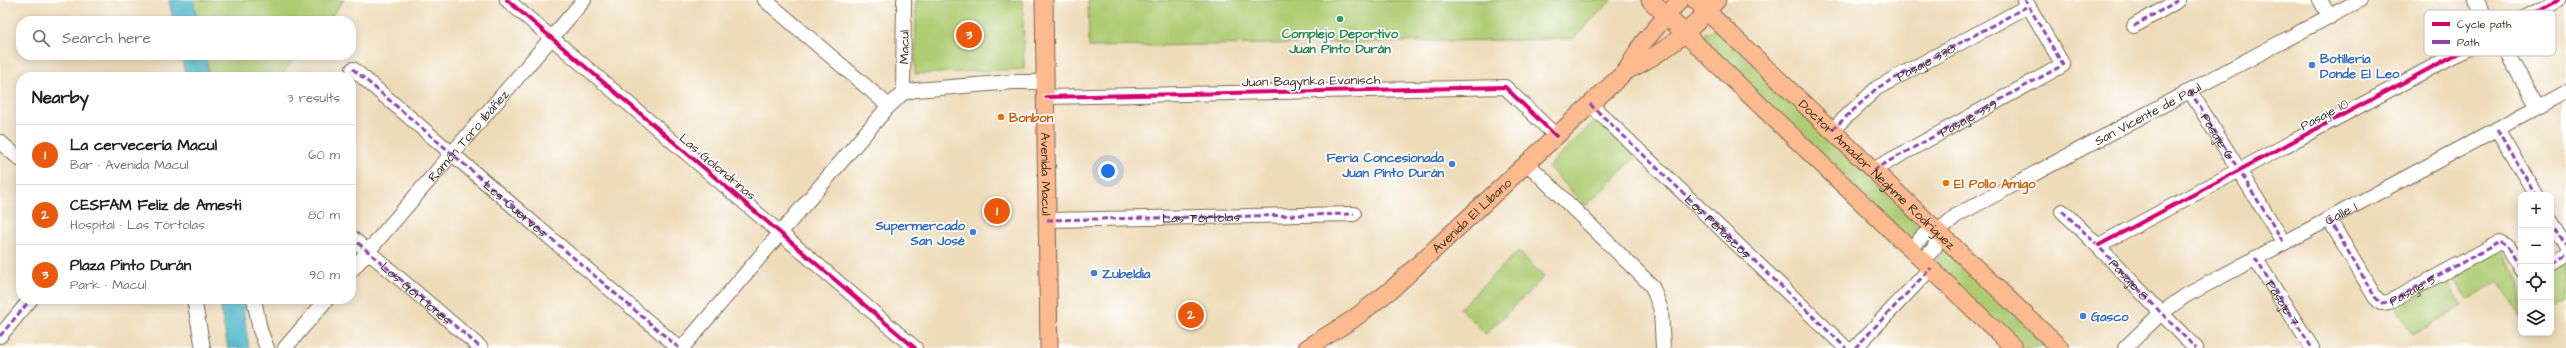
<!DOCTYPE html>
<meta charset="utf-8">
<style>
:root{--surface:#fff;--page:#f6f6f6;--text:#222;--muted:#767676;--line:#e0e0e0;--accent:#ea580c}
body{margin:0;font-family:"Architects Daughter",sans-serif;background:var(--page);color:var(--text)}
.controls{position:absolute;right:12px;bottom:12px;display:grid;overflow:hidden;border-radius:8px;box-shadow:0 2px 10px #0003}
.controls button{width:36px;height:36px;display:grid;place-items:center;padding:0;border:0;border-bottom:1px solid var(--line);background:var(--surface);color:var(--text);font:20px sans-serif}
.you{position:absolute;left:1108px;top:171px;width:14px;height:14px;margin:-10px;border:3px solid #fff;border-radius:50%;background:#1a73e8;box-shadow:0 0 0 6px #1a73e833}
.badge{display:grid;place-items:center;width:26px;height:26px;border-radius:50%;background:var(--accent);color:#fff;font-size:13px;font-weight:700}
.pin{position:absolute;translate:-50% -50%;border:2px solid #fff;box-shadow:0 1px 4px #0006}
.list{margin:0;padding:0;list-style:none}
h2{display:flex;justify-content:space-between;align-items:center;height:52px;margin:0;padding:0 16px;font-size:17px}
h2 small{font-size:13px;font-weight:400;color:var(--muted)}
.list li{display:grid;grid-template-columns:26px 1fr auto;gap:12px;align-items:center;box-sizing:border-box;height:60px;padding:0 16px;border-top:1px solid var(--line)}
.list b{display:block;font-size:15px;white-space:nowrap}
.list p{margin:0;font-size:13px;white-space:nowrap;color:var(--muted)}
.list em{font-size:13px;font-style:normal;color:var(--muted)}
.icon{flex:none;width:22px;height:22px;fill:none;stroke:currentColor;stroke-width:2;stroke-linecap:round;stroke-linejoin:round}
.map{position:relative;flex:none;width:2566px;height:348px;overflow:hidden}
.search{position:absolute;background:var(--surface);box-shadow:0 2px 10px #0003;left:16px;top:16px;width:340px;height:44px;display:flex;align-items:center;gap:10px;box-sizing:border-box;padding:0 14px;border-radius:16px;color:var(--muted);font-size:15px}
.panel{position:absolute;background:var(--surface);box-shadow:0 2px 10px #0003;left:16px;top:72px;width:340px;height:232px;border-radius:16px}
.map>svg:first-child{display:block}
.green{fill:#afcc73;stroke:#757b48}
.water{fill:#50bacd;stroke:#467276}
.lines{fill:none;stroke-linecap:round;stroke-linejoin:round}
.minor-casing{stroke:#7a6854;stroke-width:16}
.major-casing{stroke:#7a6854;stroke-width:19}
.minor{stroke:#fff;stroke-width:14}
.major{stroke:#fcba8e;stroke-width:17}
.quiet{stroke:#8e44ad;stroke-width:3;stroke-dasharray:6 3;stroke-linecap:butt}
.cycleway-casing{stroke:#fff;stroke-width:6}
.cycleway{stroke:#d6006c;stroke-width:4}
.leisure-dot{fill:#2e9e5b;stroke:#fff;stroke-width:1.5}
.shop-dot{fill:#3f7fe0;stroke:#fff;stroke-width:1.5}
.food-dot{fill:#e8710a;stroke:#fff;stroke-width:1.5}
.labels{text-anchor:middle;stroke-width:3.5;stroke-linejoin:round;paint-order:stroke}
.leisure-label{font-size:13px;font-weight:bold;fill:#27864d;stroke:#fff}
.street-label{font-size:13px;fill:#3b2a1e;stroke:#fff}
.shop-label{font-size:13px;font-weight:bold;fill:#366cbe;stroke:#fff;text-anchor:start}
.food-label{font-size:13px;font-weight:bold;fill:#c56008;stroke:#fff;text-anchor:start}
.key{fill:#fff;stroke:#c4bfbc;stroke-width:1}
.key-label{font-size:11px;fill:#3b2a1e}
</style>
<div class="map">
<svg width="2566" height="348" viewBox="0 0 2566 348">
<rect width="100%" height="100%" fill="#fff"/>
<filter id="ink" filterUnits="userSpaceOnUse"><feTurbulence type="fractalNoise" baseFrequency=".025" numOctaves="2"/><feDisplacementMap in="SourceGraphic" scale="8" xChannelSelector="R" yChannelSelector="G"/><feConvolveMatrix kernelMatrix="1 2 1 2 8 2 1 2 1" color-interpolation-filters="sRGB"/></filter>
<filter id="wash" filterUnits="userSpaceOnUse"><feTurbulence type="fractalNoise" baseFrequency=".012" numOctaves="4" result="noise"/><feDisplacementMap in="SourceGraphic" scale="16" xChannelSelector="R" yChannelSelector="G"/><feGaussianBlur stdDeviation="0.9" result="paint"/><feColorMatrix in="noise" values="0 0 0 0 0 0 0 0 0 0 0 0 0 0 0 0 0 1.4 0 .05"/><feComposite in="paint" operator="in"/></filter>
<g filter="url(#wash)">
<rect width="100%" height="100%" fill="#eedcb9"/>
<!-- green -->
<g class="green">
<polygon points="193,0 344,0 327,21 197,21"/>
<polygon points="916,0 1023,0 1024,69 915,74"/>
<polygon points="1088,0 1612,0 1573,39 1089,47"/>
<polygon points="1715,29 1921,227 1910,238 1704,41 1705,33"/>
<polygon points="205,55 298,55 279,77 209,77"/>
<polygon points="1599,117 1637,156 1586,206 1548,167"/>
<polygon points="2500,248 2521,285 2521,319 2499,281 2467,300 2453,276"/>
<polygon points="1518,251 1544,277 1486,334 1460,308"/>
<polygon points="1944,251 1947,251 2049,348 2023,348 1937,266 1935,260"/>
<polygon points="2566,261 2566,299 2551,308 2551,269"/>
<polygon points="2446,279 2462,306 2413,335 2397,309"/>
</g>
<!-- water -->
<g class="water">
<polygon points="169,0 193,0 197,21 173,21"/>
<polygon points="181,55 205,55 209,77 186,77"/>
<polygon points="219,299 242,299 249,348 228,348"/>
</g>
</g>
<g filter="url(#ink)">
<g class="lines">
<!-- minor casing -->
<g class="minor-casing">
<g id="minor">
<polyline points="507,0 915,348"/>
<polyline points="765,0 889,106"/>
<polyline points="2320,0 2330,17"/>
<polyline points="2476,0 2538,107"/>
<polyline points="2134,26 2179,0"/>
<path id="s1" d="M353 69 679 348"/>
<path id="s2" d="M2190 91 2284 243"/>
<path id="s3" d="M903 93 904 0"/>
<polyline points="1046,97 1505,87 1556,136"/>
<path id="s4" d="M1590 104 1846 348"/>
<polyline points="2497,129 2536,195"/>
<polyline points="1832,130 1877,88 2028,6"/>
<polyline points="0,142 21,160"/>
<polyline points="1527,163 1652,286 1661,310 1663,348"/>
<path id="s5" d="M1873 170 2063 65 2025 0"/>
<path id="s6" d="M2062 211C2109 254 2150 304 2196 348"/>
<path id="s7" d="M2329 219 2375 297 2381 303 2389 302 2500 242 2508 246 2521 270"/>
<polyline points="1047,220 1354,214"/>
<polyline points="2551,220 2566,246"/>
<path id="s8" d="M351 237 481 348"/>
<polyline points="2099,245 2558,0"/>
<path id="s9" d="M1910 249 1924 235 1938 231 1957 215 2360 0"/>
<path id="s10" d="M2255 258 2312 348"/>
<polyline points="1923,261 1935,247 1938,231"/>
<polyline points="2551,264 2566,255"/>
<path id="s11" d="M351 271 584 0"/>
<polyline points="194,299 203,348"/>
<polyline points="254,299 260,330 267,348"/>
<polyline points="0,336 31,299"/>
<polyline points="285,348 327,299"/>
<polyline points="682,348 887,108 903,93 916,90 1012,82 1045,82"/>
<polyline points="1855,348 1931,268"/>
<path id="s12" d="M2125 348 2160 314 2185 296 2566 92"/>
</g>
</g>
<!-- major casing -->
<g class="major-casing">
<g id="major">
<path id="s13" d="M1044 0 1049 348"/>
<polyline points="1650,0 2014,348"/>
<path id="s14" d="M1695 0 2060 348"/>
<path d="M1626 71C1664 53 1690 32 1717 0"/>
<path id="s15" d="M1307 348 1352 320 1392 289 1626 71 1642 44 1680 0"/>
</g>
</g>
<!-- minor -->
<use href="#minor" class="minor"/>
<!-- major -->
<use href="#major" class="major"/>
<!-- quiet -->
<g class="quiet">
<polyline points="2134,26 2179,0"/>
<polyline points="353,69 679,348"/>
<polyline points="2190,91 2284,243"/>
<polyline points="1590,104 1846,348"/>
<polyline points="2497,129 2536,195"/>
<path id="s16" d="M1832 130 1877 88 2028 6"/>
<polyline points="1873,170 2063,65 2025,0"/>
<path d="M2062 211C2109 254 2150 304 2196 348"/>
<polyline points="2329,219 2375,297 2381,303 2389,302 2500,242 2508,246 2521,270"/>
<path id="s17" d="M1047 220 1354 214"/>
<polyline points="2551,220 2566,246"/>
<polyline points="351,237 481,348"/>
<polyline points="2255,258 2312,348"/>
<polyline points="2551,264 2566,255"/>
<polyline points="0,336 31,299"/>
<polyline points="1855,348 1931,268"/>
</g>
<!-- cycleway casing -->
<g class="cycleway-casing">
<g id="cycleway">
<polyline points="507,0 915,348"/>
<polyline points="1046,97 1505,87 1556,136"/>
<polyline points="2099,245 2558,0"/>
</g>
</g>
<!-- cycleway -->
<use href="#cycleway" class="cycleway"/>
</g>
</g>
<!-- markers -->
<circle class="leisure-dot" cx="1340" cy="19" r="4"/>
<g class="shop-dot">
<circle cx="2312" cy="65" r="4"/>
<circle cx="1452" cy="164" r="4"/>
<circle cx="973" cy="232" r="4"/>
<circle cx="1094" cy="273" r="4"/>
<circle cx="2083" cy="316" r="4"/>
</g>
<g class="food-dot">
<circle cx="1001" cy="117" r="4"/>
<circle cx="1946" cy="183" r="4"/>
</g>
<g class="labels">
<!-- leisure labels -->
<g class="leisure-label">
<text x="1340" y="38">Complejo Deportivo<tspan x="1340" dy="15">Juan Pinto Durán</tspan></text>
</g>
<!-- street labels -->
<g class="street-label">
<text dy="5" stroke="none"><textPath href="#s3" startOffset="46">Macul</textPath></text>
<text dy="5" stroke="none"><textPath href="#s16" startOffset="117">Pasaje 338</textPath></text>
<text transform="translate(1311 80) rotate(-1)" y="5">Juan Bagynka Evanisch</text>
<text dy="5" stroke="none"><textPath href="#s9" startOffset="275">San Vicente de Paul</textPath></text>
<text transform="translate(2324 114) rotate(-28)" y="5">Pasaje 10</text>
<text dy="5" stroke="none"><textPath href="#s5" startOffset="109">Pasaje 339</textPath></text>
<text dy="5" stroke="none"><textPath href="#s11" startOffset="179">Ramón Toro Ibáñez</textPath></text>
<text dy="5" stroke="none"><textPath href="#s2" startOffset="53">Pasaje 6</textPath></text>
<text transform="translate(718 166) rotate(40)" y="5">Las Golondrinas</text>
<text dy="5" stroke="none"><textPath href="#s13" startOffset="174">Avenida Macul</textPath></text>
<text dy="5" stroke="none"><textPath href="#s14" startOffset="252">Doctor Amador Neghme Rodríguez</textPath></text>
<text dy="5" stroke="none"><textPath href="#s1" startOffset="214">Los Cuervos</textPath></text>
<text dy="5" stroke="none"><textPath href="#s12" startOffset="256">Calle 1</textPath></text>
<text dy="5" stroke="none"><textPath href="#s15" startOffset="212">Avenida El Líbano</textPath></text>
<text dy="5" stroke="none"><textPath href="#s17" startOffset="154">Las Tórtolas</textPath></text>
<text dy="5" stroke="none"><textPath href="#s4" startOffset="177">Los Peñascos</textPath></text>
<text dy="5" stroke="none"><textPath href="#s6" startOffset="96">Pasaje 8</textPath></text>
<text dy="5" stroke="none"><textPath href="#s7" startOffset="134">Pasaje 5</textPath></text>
<text dy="5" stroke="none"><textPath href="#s8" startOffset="86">Los Gorriones</textPath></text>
<text dy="5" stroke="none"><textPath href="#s10" startOffset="53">Pasaje 7</textPath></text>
</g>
<!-- shop labels -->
<g class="shop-label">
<text x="2320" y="63">Botillería<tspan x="2320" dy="15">Donde El Leo</tspan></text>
<text x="1444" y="162" text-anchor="end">Feria Concesionada<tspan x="1444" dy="15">Juan Pinto Durán</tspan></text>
<text x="965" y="230" text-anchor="end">Supermercado<tspan x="965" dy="15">San José</tspan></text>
<text x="1102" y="278">Zubeldia</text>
<text x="2091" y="321">Gasco</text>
</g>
<!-- food labels -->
<g class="food-label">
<text x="1009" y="122">Bonbon</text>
<text x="1954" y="188">El Pollo Amigo</text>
</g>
</g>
<!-- legend -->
<rect x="2424" y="10" width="132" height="46" rx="6" class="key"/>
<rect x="2432" y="22" width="18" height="4" fill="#d6006c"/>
<rect x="2432" y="40" width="18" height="4" fill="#8e44ad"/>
<g class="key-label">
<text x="2457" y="28">Cycle path</text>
<text x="2457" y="46">Path</text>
</g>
</svg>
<div class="controls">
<button>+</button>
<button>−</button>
<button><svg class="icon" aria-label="locate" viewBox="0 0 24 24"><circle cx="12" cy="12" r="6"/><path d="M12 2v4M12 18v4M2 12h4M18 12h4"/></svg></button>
<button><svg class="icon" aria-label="layers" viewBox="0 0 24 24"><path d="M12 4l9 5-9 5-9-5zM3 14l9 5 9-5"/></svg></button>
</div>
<div class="you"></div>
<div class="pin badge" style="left:997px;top:211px">1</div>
<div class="pin badge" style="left:1191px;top:315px">2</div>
<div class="pin badge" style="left:969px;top:35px">3</div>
<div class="search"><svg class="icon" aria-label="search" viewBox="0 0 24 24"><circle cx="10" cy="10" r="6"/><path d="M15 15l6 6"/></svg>Search here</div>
<section class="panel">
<h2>Nearby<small>3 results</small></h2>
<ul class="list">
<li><span class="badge">1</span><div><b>La cervecería Macul</b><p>Bar · Avenida Macul</p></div><em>60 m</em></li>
<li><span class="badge">2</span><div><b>CESFAM Feliz de Amesti</b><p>Hospital · Las Tórtolas</p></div><em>80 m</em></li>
<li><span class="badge">3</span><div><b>Plaza Pinto Durán</b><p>Park · Macul</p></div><em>90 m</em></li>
</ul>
</section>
</div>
